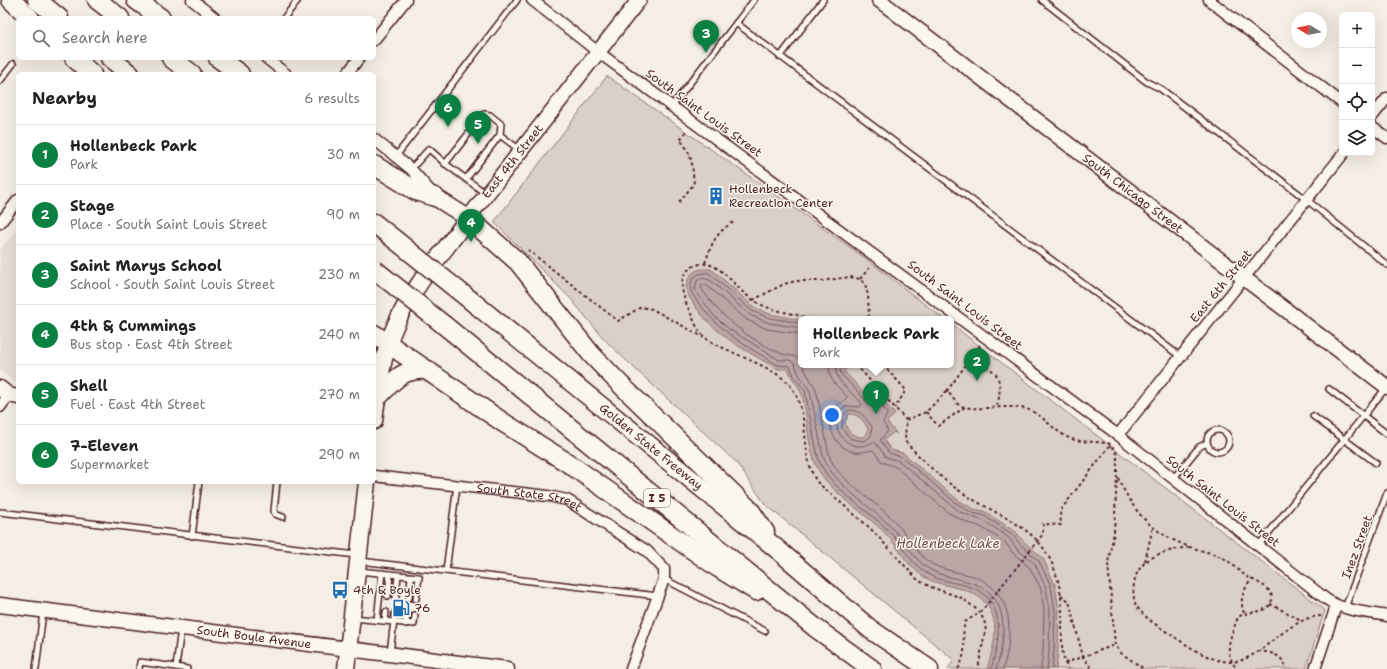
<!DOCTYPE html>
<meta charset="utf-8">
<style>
:root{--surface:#fff;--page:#f6f6f6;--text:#222;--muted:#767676;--line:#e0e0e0;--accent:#0b8043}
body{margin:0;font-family:"Shantell Sans",sans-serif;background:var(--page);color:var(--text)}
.controls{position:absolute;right:12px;top:12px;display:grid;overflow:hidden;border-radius:6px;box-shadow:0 4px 16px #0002}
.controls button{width:36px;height:36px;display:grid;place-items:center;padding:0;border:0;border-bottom:1px solid var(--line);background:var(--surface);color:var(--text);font:20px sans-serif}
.compass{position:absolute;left:1291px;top:12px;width:36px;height:36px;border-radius:50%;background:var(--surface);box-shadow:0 4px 16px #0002;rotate:280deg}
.you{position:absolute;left:832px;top:415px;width:14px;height:14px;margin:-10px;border:3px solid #fff;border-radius:50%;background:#1a73e8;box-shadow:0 0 0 6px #1a73e833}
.badge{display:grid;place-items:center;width:26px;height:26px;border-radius:50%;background:var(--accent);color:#fff;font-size:13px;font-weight:700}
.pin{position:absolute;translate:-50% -33px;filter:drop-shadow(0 1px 2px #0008)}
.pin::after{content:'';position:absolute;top:21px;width:14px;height:12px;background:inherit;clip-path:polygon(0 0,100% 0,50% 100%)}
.popup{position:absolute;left:798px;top:316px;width:156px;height:52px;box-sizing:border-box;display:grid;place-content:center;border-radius:6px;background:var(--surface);filter:drop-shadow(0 1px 3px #0005);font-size:13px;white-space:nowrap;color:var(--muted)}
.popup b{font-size:15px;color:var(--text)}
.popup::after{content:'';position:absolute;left:50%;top:100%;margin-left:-8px;border:8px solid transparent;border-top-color:var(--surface)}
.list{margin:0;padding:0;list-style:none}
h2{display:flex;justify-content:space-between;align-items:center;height:52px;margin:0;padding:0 16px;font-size:17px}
h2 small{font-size:13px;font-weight:400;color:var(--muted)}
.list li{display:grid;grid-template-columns:26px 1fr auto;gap:12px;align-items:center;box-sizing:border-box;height:60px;padding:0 16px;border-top:1px solid var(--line)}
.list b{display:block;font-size:15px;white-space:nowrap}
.list p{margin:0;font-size:13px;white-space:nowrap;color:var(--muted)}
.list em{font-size:13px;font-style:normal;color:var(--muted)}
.icon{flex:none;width:22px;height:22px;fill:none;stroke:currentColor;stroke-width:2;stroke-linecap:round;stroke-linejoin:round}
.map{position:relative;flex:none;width:1387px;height:669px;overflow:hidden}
.search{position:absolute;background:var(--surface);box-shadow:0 4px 16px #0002;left:16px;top:16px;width:360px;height:44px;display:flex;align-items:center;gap:10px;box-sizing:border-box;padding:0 14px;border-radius:6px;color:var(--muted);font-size:15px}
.panel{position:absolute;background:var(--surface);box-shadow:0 4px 16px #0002;left:16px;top:72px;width:360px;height:412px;border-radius:6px}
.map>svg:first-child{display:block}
.built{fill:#e7dfd6}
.green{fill:#dbd0c9;stroke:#92787a}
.water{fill:#baa7a5;stroke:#8d7174;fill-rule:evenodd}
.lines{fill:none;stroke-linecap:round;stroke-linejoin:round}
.shore{stroke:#77555c;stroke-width:1}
.lane-casing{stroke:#4a1f2b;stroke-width:8}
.street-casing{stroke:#4a1f2b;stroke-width:13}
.secondary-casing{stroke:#4a1f2b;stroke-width:17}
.primary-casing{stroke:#4a1f2b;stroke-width:19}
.highway-casing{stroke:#4a1f2b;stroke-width:21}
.path{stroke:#4a1f2b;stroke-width:2;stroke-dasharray:3 3;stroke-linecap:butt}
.lane{stroke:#fbf7ec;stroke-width:5}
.street{stroke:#fbf7ec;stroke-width:10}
.secondary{stroke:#fbf7ec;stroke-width:14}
.primary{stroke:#fbf7ec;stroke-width:16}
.highway{stroke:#fbf7ec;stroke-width:18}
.highway-bridge-casing{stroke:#4a1f2b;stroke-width:21;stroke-linecap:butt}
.highway-bridge{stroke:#fbf7ec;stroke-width:18}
.labels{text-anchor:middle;stroke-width:3;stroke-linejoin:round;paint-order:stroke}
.shield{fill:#fbf7ec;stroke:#7f6065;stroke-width:1}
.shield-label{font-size:11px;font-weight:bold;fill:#4a1f2b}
.street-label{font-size:12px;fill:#4a1f2b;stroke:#fbf7ec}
.poi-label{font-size:12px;fill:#4a1f2b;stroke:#fbf7ec;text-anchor:start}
.water-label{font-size:13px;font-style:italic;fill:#714f56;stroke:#fbf7ec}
</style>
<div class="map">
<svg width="1387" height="669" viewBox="0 0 1387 669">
<rect width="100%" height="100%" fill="#f4eee4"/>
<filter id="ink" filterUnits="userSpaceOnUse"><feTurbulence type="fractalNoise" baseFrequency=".025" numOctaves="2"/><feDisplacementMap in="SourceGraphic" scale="8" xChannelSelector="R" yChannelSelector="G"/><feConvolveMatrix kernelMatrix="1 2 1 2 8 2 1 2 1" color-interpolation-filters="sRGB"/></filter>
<g filter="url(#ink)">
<!-- built -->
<polygon class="built" points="18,227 18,385 0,371 0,250"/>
<!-- green -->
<polygon class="green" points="607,76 861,255 944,319 801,319 801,365 951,365 951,324 1325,610 1306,669 948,669 954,660 765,504 736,462 631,365 605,340 571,299 494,222"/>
<!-- water -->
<path class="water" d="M701 269H710L715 272 754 307 770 314 801 320V365H846L848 367 844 371 874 404 881 399 895 414 887 422 897 434 894 432 884 440 891 450 903 453 958 500 974 509 984 511 1016 532 1023 541 1043 558 1055 585 1059 610 1058 652 1056 669H987C993 648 1001 624 987 605 972 585 944 589 924 577 907 566 898 546 884 532 866 514 829 491 818 469 806 447 809 418 802 395 799 385 791 379 788 369H778C746 351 713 334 693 303 689 296 684 291 687 283 689 275 693 271 701 269ZM849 414C859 414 864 421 868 429L867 434 863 437C853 437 847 432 845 422Z"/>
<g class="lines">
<!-- shore -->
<g class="shore">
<path d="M801 323 770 318 752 311 709 273C696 272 689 279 691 292 714 328 742 344 778 365L790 366 794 376 805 391 818 458C829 488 864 507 887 529 901 543 909 561 925 572 939 582 956 582 971 587 1007 600 1000 641 991 669"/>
<path d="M801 328 769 323 750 315 710 280 702 278 697 281 695 290 714 316 729 329 779 360H790L795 364 798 373 810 391 823 456C833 484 869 505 890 526 904 539 912 558 929 569 942 577 958 578 972 583 1011 595 1006 639 996 669"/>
<path d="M801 334 767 329 747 320 706 285H702L701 288C720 317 748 339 780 353 788 357 795 353 801 362"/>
<path d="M802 365 816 389 829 455C838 482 877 501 896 523 908 536 917 555 932 564 946 572 962 572 976 577 1015 594 1013 635 1003 669"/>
<path d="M830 365C826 380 840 387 847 397 844 402 837 403 834 410 824 426 836 448 854 452 861 453 866 451 873 450L882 462 896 467 949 513 968 523 979 526 1005 542 1012 552 1030 568 1041 589 1044 611 1043 650 1041 669"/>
<path d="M837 365C830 379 855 394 862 404L860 407 846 406C828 417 838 443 857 446 865 447 868 443 875 442L886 457 899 461 960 512 981 520 995 528 1009 538 1016 548 1035 564 1046 588 1050 611 1049 651 1047 669"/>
<polyline points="844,365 840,370 841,374 871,406 875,408 881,405 888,413 883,422 888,431 880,440 889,453 902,457 956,503 972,513 983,515 1012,534 1020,544 1039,561 1051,586 1055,611 1054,651 1052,669"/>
<path d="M849 410C861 410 866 418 872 427L871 436 865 441 851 439 842 428 843 416Z"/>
</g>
<!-- lane casing -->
<g class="lane-casing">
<g id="lane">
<polyline points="1042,0 1147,82 1161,89 1307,200 1387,265"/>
<polyline points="284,18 298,0"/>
<polyline points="736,23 1181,357"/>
<polyline points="780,57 823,0"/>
<polyline points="0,81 13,64"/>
<polyline points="672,106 754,0"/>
<polyline points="396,156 517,0"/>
<polyline points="445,164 484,114 490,115 501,124 500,135"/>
<polyline points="411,169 429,149 447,165 485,193"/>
<polyline points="466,179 500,135 520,150"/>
<polyline points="1329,389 1387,434"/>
<polyline points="1313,416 1376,463"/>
<circle cx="1218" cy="441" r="11"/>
<polyline points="1173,479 1199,447 1207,443"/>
<polyline points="277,482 274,511 275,514 283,517"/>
<polyline points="0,512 356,555"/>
<polyline points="192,536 199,482"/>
<polyline points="1258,546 1386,388"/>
<polyline points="360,561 658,596"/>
<polyline points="359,571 419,577 416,599"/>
<polyline points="446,571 457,485"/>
<polyline points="664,579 765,631"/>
<polyline points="388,596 390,574"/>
<polyline points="396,597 398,575"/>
<polyline points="409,598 411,577"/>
<polyline points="1345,608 1387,493"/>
<polyline points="353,618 414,624 415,615"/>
<polyline points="377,620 382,573"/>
<polyline points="385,621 386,612"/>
<polyline points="406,624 407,614"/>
<polyline points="390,653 395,613"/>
<polyline points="176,667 187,669"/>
<polyline points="36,669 43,612"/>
<polyline points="139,669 140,662 176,667 181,628"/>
</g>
</g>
<!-- street casing -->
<g class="street-casing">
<g id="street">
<polyline points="192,0 215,18"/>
<path d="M532 0 598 52 1118 435 1326 599C1343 611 1366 612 1387 616"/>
<polyline points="1209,0 1342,103"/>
<polyline points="374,40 406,0"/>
<polyline points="266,58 286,74"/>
<polyline points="347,74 359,58"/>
<polyline points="1372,117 1387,98"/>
<polyline points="1372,127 1387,138"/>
<polyline points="374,139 411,169 433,194"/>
<polyline points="0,223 18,200"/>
<polyline points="0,407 9,395"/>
<polyline points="1118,435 1344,153"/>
<path id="s1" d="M374 476 548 496 567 500 647 551 664 569V579L631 669"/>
<polyline points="1315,669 1336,606"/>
</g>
</g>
<!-- secondary casing -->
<g class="secondary-casing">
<g id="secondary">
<path id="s2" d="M879 0 1387 387"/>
<path id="s3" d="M468 218 639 0"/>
<polyline points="0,388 9,395 18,397"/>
<path id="s4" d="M0 605 507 669"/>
</g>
</g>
<!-- primary casing -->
<g class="primary-casing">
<g id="primary">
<path d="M374 421C378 388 382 354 396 324 413 286 444 252 468 218L435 197"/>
<polyline points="346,669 367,482"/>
</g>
</g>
<!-- highway casing -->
<g class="highway-casing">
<g id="highway">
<polyline points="11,0 30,18"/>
<polyline points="37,0 59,18"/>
<polyline points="97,0 120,18"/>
<polyline points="136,0 161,18"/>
<polyline points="74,58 92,74"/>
<polyline points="110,58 130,74"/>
<polyline points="171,58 192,74"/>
<polyline points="218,58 240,74"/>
<polyline points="374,165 416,191 435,197"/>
<polyline points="468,218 518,262 591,354 619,383 750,510 765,532"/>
<polyline points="374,223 394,239"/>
<path id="s5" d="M474 303 777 549 870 629 929 669"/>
<polyline points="444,325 817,629 872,669"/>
<polyline points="374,334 504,423 568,463 717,567 756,591"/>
<path d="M376 399C394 381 401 368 428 370"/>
</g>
</g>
<!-- path -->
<g class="path">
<path d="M679 202 694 184C692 166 693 153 680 140L687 130"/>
<polyline points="528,250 618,321 641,307 652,309 703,337"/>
<path d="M705 263C712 243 716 231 736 221"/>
<polyline points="860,279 871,266"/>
<polyline points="753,300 784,284 796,281 820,281 850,277 860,279 865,284 868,295 869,319"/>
<path d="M810 319C783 309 769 314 744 293 731 282 716 258 697 265 673 273 683 298 691 314 695 322 698 333 707 339 728 353 773 366 789 384 812 412 799 454 817 482L870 528 918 580 931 587 962 598 980 612 986 626 978 669"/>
<path d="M980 345 947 391C951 395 955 402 959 405 974 413 1007 403 1026 409 1044 414 1054 433 1072 439 1084 443 1099 441 1111 444L1117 454V476L1114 532 1108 563 1115 645 1121 653 1144 669"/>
<path d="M979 347 983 352 980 362C984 366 990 368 994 372 1002 380 1000 396 997 406"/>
<path d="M856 365 906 420 905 441C924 462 942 480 966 495 991 512 1026 523 1044 549 1057 568 1062 592 1062 615 1063 632 1059 654 1068 669"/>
<polyline points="883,365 906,390 895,408"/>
<polyline points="926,412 938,426 965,407"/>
<polyline points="906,420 926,412 947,391"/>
<path d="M1118 478C1126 495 1137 515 1153 527 1161 534 1180 544 1190 547 1202 551 1214 553 1225 559 1233 564 1239 571 1246 576 1255 582 1277 588 1271 603 1266 614 1248 611 1238 617 1231 637 1222 651 1237 669"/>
<path d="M1189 547C1165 551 1138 556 1134 584 1133 592 1133 598 1136 605 1144 619 1163 629 1176 638 1193 649 1210 661 1231 662 1260 662 1287 617 1321 616"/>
<polyline points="1145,561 1153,527"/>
<polyline points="1061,595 1069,601 1083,657 1092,669"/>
<polyline points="1270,604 1301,620"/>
<path d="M1244 613C1239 600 1243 590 1252 579"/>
<path d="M1258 651C1271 652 1284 655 1286 669"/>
<polyline points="1065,663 1115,645"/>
<path d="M958 669C970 647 960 641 965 622L979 613 985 607 1043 534V524L1061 525 1060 511 1111 444"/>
</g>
<!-- lane -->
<use href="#lane" class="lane"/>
<!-- street -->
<use href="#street" class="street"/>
<!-- secondary -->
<use href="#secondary" class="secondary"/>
<!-- primary -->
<use href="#primary" class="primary"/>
<!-- highway -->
<use href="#highway" class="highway"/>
<!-- highway-bridge casing -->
<g class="highway-bridge-casing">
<g id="highway-bridge">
<polyline points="394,239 474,303"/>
<polyline points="375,270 444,325"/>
</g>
</g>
<!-- highway-bridge -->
<use href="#highway-bridge" class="highway-bridge"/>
</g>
</g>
<!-- icons -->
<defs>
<g id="building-bare" transform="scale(1.38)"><path d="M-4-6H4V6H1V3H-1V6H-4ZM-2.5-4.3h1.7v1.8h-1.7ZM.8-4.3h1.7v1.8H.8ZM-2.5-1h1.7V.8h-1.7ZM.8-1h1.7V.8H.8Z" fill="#1f6fb2" stroke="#fbf7ec" stroke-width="2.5" paint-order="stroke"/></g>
<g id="bus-bare" transform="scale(1.38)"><path d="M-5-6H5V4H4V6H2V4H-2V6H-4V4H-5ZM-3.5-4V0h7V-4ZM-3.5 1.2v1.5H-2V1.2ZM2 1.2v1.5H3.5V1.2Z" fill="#1f6fb2" stroke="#fbf7ec" stroke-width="2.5" paint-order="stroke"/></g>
<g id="fuel-bare" transform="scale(1.38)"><path d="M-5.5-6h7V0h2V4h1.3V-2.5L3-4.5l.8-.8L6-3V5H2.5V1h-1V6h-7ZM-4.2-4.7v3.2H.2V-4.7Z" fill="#1f6fb2" stroke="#fbf7ec" stroke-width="2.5" paint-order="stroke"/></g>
</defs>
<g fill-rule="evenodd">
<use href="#building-bare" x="716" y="196"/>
<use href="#bus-bare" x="340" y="590"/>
<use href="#fuel-bare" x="401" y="608"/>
</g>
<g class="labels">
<!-- shield labels -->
<rect class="shield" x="644" y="489" width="26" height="18" rx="3"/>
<g class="shield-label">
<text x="657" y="502">I 5</text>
</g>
<!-- street labels -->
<g class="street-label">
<text transform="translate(704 113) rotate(36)" y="4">South Saint Louis Street</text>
<text dy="4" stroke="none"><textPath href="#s3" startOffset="72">East 4th Street</textPath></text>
<text dy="4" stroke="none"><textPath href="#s2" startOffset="319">South Chicago Street</textPath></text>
<text transform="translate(1221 286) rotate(-51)" y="4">East 6th Street</text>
<text transform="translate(965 305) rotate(37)" y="4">South Saint Louis Street</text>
<text dy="4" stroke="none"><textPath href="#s5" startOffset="228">Golden State Freeway</textPath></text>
<text dy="4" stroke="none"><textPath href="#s1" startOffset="157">South State Street</textPath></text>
<text transform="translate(1223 501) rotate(38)" y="4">South Saint Louis Street</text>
<text transform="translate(1357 547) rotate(-70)" y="4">Inez Street</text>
<text dy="4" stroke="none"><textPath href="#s4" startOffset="256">South Boyle Avenue</textPath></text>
</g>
<!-- poi labels -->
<g class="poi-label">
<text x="729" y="193">Hollenbeck<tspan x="729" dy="14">Recreation Center</tspan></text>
<text x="353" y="594">4th &amp; Boyle</text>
<text x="414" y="612">76</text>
</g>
<!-- water labels -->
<g class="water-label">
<text x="948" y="548">Hollenbeck Lake</text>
</g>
</g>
</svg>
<div class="controls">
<button>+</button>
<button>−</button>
<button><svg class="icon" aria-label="locate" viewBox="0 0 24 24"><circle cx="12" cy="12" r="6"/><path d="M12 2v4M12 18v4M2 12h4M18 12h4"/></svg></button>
<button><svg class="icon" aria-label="layers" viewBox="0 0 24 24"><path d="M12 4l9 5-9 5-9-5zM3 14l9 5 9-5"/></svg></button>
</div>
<svg class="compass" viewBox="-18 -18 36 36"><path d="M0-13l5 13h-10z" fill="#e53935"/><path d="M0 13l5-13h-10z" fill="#767676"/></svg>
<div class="you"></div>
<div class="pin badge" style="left:876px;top:414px">1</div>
<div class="popup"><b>Hollenbeck Park</b>Park</div>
<div class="pin badge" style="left:977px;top:381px">2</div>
<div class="pin badge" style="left:706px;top:53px">3</div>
<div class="pin badge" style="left:471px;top:242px">4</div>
<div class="pin badge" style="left:478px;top:144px">5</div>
<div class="pin badge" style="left:448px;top:127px">6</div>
<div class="search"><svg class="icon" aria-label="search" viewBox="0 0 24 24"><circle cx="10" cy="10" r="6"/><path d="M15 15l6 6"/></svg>Search here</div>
<section class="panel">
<h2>Nearby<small>6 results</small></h2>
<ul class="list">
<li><span class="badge">1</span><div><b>Hollenbeck Park</b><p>Park</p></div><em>30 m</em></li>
<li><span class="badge">2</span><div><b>Stage</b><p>Place · South Saint Louis Street</p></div><em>90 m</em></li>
<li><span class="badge">3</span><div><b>Saint Marys School</b><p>School · South Saint Louis Street</p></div><em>230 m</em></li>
<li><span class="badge">4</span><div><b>4th &amp; Cummings</b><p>Bus stop · East 4th Street</p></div><em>240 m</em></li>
<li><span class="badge">5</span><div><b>Shell</b><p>Fuel · East 4th Street</p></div><em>270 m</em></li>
<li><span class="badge">6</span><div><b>7-Eleven</b><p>Supermarket</p></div><em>290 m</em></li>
</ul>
</section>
</div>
